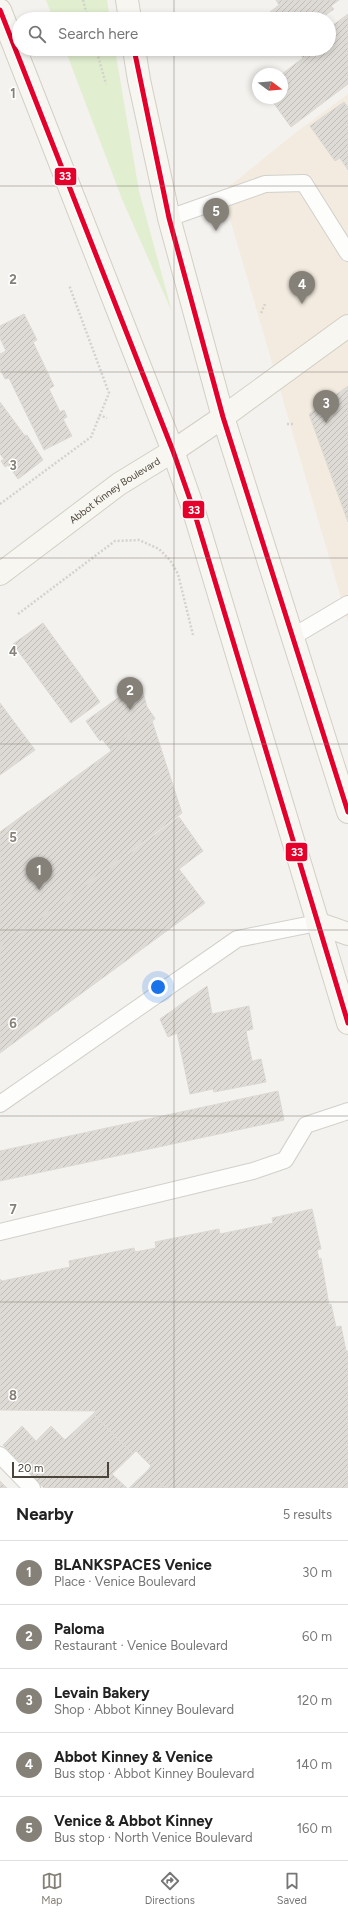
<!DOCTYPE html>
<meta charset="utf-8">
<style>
:root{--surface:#fff;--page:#f2f2f2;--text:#222;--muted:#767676;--line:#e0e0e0;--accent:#868178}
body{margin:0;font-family:Figtree,sans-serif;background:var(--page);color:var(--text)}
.compass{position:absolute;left:252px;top:68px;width:36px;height:36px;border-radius:50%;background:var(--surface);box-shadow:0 2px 6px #0003;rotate:106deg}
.scale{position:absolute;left:12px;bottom:10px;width:97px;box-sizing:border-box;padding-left:4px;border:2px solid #4b4439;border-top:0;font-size:11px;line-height:14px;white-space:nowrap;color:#4b4439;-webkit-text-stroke:3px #fff;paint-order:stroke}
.you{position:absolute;left:158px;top:987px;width:14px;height:14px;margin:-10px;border:3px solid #fff;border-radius:50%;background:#1a73e8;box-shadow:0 0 0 6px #1a73e833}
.badge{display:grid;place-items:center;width:26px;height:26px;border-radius:50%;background:var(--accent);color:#fff;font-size:13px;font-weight:700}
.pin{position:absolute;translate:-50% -33px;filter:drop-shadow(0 1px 2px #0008)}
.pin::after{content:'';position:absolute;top:21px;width:14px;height:12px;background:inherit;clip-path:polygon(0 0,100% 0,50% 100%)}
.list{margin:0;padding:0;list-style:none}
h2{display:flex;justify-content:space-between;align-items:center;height:52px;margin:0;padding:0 16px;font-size:17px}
h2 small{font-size:13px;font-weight:400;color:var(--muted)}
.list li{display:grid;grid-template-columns:26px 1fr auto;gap:12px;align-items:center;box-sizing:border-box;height:64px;padding:0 16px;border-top:1px solid var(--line)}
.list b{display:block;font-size:15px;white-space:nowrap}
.list p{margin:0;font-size:13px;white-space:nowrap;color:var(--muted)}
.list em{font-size:13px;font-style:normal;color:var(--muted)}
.icon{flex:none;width:22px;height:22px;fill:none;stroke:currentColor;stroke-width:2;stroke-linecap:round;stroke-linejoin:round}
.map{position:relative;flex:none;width:348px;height:1488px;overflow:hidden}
.search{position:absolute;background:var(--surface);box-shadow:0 2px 6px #0003;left:12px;right:12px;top:12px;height:44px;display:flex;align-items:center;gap:10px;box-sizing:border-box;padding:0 14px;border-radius:22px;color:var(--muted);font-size:15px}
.sheet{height:372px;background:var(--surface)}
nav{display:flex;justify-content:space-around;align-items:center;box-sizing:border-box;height:56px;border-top:1px solid var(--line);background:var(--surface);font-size:11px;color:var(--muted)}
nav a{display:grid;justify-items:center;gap:2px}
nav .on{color:var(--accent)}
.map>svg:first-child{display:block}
.commercial{fill:#f3ebdf}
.green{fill:#e1eecf}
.building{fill:url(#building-hatch);stroke:#dcd9d4}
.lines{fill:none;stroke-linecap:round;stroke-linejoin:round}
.lane-casing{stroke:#d2d0cb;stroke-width:18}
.secondary-casing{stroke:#d3cfc5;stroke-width:24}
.path{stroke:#d3d2cc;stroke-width:2.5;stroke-dasharray:2 2;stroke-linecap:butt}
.lane{stroke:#fdfdfc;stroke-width:16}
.secondary{stroke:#f7f6f1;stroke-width:22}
.bus-1-casing{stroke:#fff;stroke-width:8}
.bus-1{stroke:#e4002b;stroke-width:5}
.grid{fill:none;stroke:#868178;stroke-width:1;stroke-opacity:0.55}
.labels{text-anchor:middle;stroke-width:3;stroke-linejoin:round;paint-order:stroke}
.street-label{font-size:10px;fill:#4b4439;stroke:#fff}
.grid-label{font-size:13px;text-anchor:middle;font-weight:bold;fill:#868178;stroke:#fff;stroke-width:3;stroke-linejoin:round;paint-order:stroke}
.line-badge{stroke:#fff;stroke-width:1.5}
.badge-label{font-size:11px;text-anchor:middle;font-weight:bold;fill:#fff}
</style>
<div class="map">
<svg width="348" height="1488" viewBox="0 0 348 1488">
<defs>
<pattern id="building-hatch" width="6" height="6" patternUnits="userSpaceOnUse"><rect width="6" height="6" fill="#dedbd6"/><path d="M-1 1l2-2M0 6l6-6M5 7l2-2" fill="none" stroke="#c0bdb8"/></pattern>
</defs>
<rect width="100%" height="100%" fill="#f4f2ee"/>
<!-- commercial -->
<polygon class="commercial" points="348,94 348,622 222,192 295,133"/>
<!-- green -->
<g class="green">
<polygon points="46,0 107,0 110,19 53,19"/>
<polygon points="65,49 115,49 139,191 172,312 122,199"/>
</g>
<!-- building -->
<g class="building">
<polygon points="276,0 339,0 331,6 334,9 320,19 261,19 279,5"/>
<polygon points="348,14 348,84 291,127 270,98 282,98 282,74 303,58 298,51 301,49 329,49 329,28"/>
<polygon points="271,49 281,49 275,54"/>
<polygon points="344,102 348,107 348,170 340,158 335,161 310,126"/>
<polygon points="24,314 37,340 33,342 54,386 49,389 60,412 64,410 67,417 63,419 72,436 44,450 9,378 5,379 0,369 0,354 6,351 0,338 0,326"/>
<polygon points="348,386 348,522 309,414"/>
<polygon points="0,402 25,436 27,435 43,460 18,479 8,465 5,467 1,461 4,459 0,454"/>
<polygon points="43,623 100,702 71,723 13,644"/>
<polygon points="140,682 147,707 154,717 110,749 102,739 100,741 86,721"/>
<polygon points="0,703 35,750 0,775"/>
<polygon points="154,717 155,719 152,721 182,813 0,948 0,832 111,751 110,749"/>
<polygon points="179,817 203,851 179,869 205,903 0,1053 0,948"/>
<polygon points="207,986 212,1014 249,1006 253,1029 246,1031 252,1061 261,1059 266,1082 214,1092 213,1089 190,1094 177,1033 168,1037 160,1019"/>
<polygon points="278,1091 284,1120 0,1181 0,1151"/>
<polygon points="312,1209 321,1249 317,1250 319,1259 321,1258 329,1305 331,1304 336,1327 341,1326 346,1351 348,1351 348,1488 165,1488 148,1470 151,1466 136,1451 133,1454 93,1414 96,1411 0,1410 0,1279 2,1281 70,1267 69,1261 134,1248 135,1252 156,1248 155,1242 219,1229 220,1234 273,1223 272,1218"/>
<polygon points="93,1414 133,1454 112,1474 127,1488 44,1488 3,1445 22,1426 36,1441 51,1426 65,1440"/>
<polygon points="148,1470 165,1488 129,1488"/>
<polygon points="0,1481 7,1488 0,1488"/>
</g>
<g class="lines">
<!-- lane casing -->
<g class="lane-casing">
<g id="lane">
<polyline points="169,218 265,184 304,183 348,253"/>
<polyline points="294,636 348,604"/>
<polyline points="0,1104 237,939 317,923"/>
<polyline points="0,1232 253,1171 285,1160 306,1125 348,1111"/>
<polyline points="0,1455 32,1488"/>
</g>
</g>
<!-- secondary casing -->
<g class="secondary-casing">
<g id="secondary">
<polyline points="127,0 130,19"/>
<polyline points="0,10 173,451 193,508 348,1023"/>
<polyline points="134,49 139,80 169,218 223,417 348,812"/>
<path id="s1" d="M0 574 119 484 173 451 223 417 348 326"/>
<polyline points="317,923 348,934"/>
</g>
</g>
<!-- path -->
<g class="path">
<polyline points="83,0 88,19"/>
<polyline points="96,49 106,84"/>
<polyline points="261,313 265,304"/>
<polyline points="99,415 107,418"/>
<polyline points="287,424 293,424"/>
<polyline points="0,504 91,437 109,393 69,285"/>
<polyline points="18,614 115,541 139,540 159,549 170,560 178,574 193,635"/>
</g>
<!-- lane -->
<use href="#lane" class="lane"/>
<!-- secondary -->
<use href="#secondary" class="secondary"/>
<!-- bus-1 casing -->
<g class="bus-1-casing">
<g id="bus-1">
<polyline points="0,10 173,451 193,508 348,1023"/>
<polyline points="134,49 169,218 223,417 348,812"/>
</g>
</g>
<!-- bus-1 -->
<use href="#bus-1" class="bus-1"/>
</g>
<!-- grid -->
<path class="grid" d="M174 0V19M174 49V1488M0 186H348M0 372H348M0 558H348M0 744H348M0 930H348M0 1116H348M0 1302H348"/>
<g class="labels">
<!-- street labels -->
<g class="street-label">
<text dy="4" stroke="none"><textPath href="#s1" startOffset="142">Abbot Kinney Boulevard</textPath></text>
</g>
</g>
<g class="grid-label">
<text x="13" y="98">1</text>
<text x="13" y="284">2</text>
<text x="13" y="470">3</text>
<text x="13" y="656">4</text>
<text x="13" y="842">5</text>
<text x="13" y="1028">6</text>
<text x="13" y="1214">7</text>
<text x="13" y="1400">8</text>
</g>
<g class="line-badge">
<rect x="54" y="167" width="23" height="19" rx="4" fill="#e4002b"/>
<rect x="182" y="500" width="23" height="19" rx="4" fill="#e4002b"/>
<rect x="285" y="842" width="23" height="20" rx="4" fill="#e4002b"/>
</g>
<g class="badge-label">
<text x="65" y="180">33</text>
<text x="194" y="514">33</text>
<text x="297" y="856">33</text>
</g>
</svg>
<svg class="compass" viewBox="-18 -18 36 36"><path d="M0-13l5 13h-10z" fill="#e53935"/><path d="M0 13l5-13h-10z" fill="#767676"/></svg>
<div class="scale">20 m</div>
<div class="you"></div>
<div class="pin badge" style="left:39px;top:890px">1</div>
<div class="pin badge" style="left:130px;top:710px">2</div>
<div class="pin badge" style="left:326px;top:423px">3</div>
<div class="pin badge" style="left:302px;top:304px">4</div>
<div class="pin badge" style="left:216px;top:231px">5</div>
<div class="search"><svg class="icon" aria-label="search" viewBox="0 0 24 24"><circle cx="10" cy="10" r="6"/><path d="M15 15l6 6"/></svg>Search here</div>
</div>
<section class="sheet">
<h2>Nearby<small>5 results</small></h2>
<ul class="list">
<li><span class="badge">1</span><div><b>BLANKSPACES Venice</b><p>Place · Venice Boulevard</p></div><em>30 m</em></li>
<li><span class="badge">2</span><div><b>Paloma</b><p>Restaurant · Venice Boulevard</p></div><em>60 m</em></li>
<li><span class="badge">3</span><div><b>Levain Bakery</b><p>Shop · Abbot Kinney Boulevard</p></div><em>120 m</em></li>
<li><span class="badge">4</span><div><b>Abbot Kinney &amp; Venice</b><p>Bus stop · Abbot Kinney Boulevard</p></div><em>140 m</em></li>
<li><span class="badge">5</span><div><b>Venice &amp; Abbot Kinney</b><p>Bus stop · North Venice Boulevard</p></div><em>160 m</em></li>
</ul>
</section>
<nav>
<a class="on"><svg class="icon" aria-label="map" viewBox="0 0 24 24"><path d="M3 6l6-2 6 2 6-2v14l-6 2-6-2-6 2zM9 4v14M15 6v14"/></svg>Map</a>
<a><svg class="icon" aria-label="directions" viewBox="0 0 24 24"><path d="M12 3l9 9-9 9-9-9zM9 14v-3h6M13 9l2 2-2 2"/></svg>Directions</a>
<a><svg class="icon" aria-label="saved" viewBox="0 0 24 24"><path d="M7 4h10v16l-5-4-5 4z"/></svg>Saved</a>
</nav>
